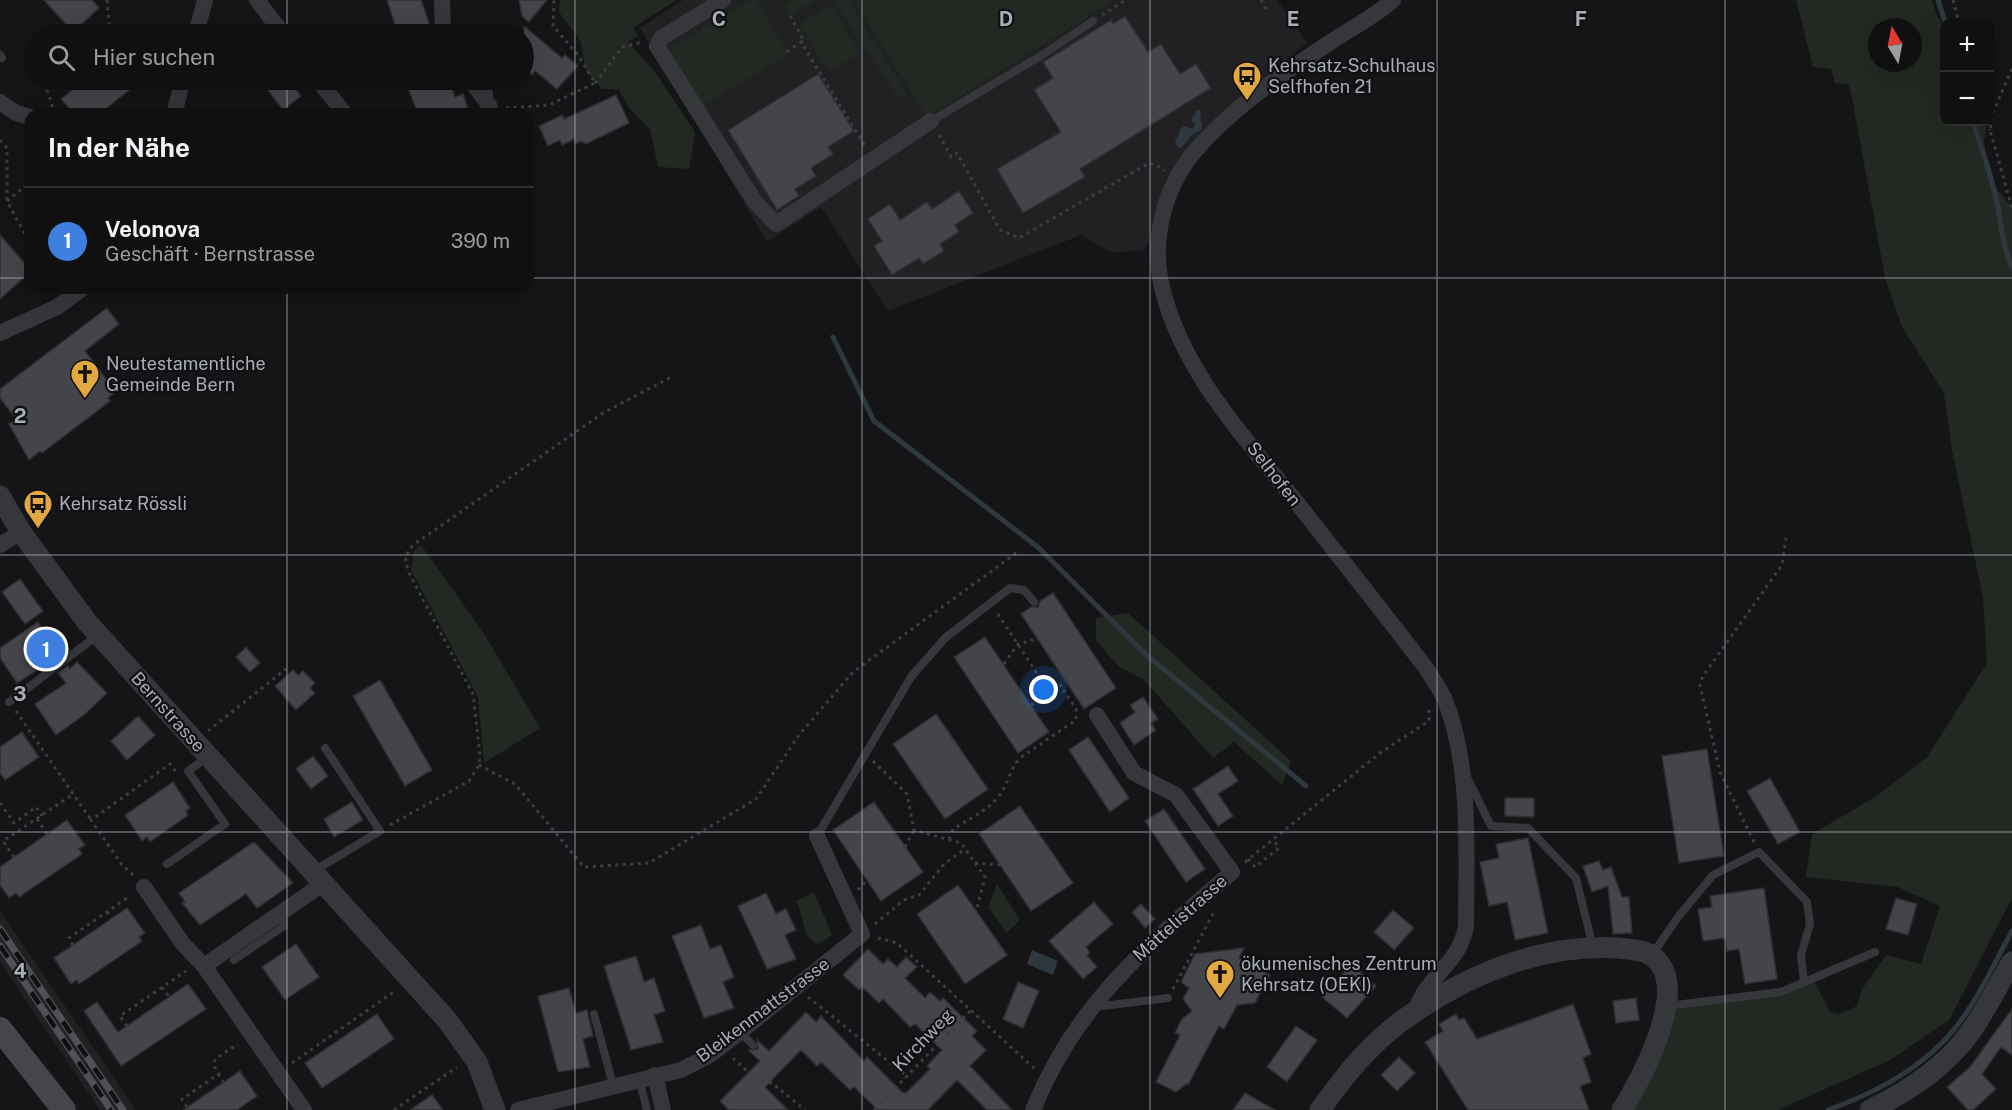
<!DOCTYPE html>
<html lang="de">
<meta charset="utf-8">
<style>
:root{--surface:#101011;--page:#1e1e1f;--text:#f1f3f6;--muted:#9c9d9f;--line:#303031;--accent:#e2a942}
body{margin:0;font-family:"Public Sans",sans-serif;background:var(--page);color:var(--text)}
.controls{position:absolute;right:18px;top:18px;display:grid;overflow:hidden;border-radius:12px;box-shadow:0 6px 24px #0002}
.controls button{width:54px;height:54px;display:grid;place-items:center;padding:0;border:0;border-bottom:2px solid var(--line);background:var(--surface);color:var(--text);font:30px sans-serif}
.compass{position:absolute;left:1868px;top:18px;width:54px;height:54px;border-radius:50%;background:var(--surface);box-shadow:0 6px 24px #0002;rotate:350deg}
.you{position:absolute;left:1044px;top:690px;width:21px;height:21px;margin:-15px;border:4px solid #fff;border-radius:50%;background:#1a73e8;box-shadow:0 0 0 9px #1a73e833}
.badge{display:grid;place-items:center;width:39px;height:39px;border-radius:50%;background:var(--accent);color:#fff;font-size:20px;font-weight:700}
.pin{position:absolute;translate:-50% -50%;border:3px solid #fff;box-shadow:0 2px 6px #0006}
.list{margin:0;padding:0;list-style:none}
h2{display:flex;justify-content:space-between;align-items:center;height:78px;margin:0;padding:0 24px;font-size:26px}
h2 small{font-size:20px;font-weight:400;color:var(--muted)}
.list li{display:grid;grid-template-columns:39px 1fr auto;gap:18px;align-items:center;box-sizing:border-box;height:108px;padding:0 24px;border-top:2px solid var(--line)}
.list b{display:block;font-size:22px;white-space:nowrap}
.list p{margin:0;font-size:20px;white-space:nowrap;color:var(--muted)}
.list em{font-size:20px;font-style:normal;color:var(--muted)}
.icon{flex:none;width:33px;height:33px;fill:none;stroke:currentColor;stroke-width:2;stroke-linecap:round;stroke-linejoin:round}
.map{position:relative;flex:none;width:2012px;height:1110px;overflow:hidden}
.search{position:absolute;background:var(--surface);box-shadow:0 6px 24px #0002;left:24px;top:24px;width:510px;height:66px;display:flex;align-items:center;gap:15px;box-sizing:border-box;padding:0 21px;border-radius:33px;color:var(--muted);font-size:22px}
.panel{position:absolute;background:var(--surface);box-shadow:0 6px 24px #0002;left:24px;top:108px;width:510px;height:186px;border-radius:18px}
.map>svg:first-child{display:block}
.built{fill:#212124}
.green{fill:#222922;fill-rule:evenodd}
.water{fill:#2f383e}
.lines{fill:none;stroke-linecap:round;stroke-linejoin:round}
.stream{stroke:#2f383e;stroke-width:5}
.building{fill:#44454a;stroke:#2f2f32;stroke-width:1.5}
.path{stroke:#3d3e42;stroke-width:3;stroke-dasharray:3 4.5;stroke-linecap:butt}
.service{stroke:#36373b;stroke-width:8}
.minor{stroke:#36373b;stroke-width:16}
.tertiary{stroke:#36373b;stroke-width:21}
.secondary{stroke:#45464b;stroke-width:24}
.rail-casing{stroke:#505156;stroke-width:7}
.rail{stroke:#101012;stroke-width:4.5;stroke-dasharray:14;stroke-linecap:butt}
.grid{fill:none;stroke:#a8adb6;stroke-width:1.5;stroke-opacity:0.55}
.labels{text-anchor:middle;stroke-width:4.5;stroke-linejoin:round;paint-order:stroke}
.poi-label{font-size:18px;fill:#a8adb6;stroke:#101012;text-anchor:start}
.street-label{font-size:18px;fill:#a8adb6;stroke:#101012}
.grid-label{font-size:20px;text-anchor:middle;font-weight:bold;fill:#a8adb6;stroke:#101012;stroke-width:4.5;stroke-linejoin:round;paint-order:stroke}
</style>
<div class="map">
<svg width="2012" height="1110" viewBox="0 0 2012 1110">
<rect width="100%" height="100%" fill="#151517"/>
<!-- built -->
<g class="built">
<polygon points="683,0 1277,0 1307,43 1226,109 1176,167 1145,250 1112,253 1081,235 888,311 821,207 767,242 640,28"/>
<polygon points="0,911 136,1110 100,1110 0,962"/>
</g>
<!-- green -->
<g class="green">
<polygon points="560,0 676,0 633,28 638,36 628,42 655,72 695,132 689,169 658,167 650,129 629,108 618,89 602,89 586,71 581,42 559,12"/>
<polygon points="750,0 756,0 789,54 703,106 668,50"/>
<polygon points="791,0 815,0 790,16 783,5"/>
<polygon points="836,0 850,0 856,9 854,11 907,94 899,99 834,1"/>
<polygon points="854,0 1108,0 1110,3 927,117"/>
<path d="M1796 0H1932L1937 16 1944 26V122H1987L1984 143 1992 184 2012 207V898L1949 1020 1890 1060 1778 1110H1621L1668 1007 1782 993 1814 981 1830 1012 1839 1014 1857 1006 1861 991 1886 955 1921 964 1940 906 1898 887 1806 877 1812 834 1877 796 1927 757 1987 663 1983 598 1952 450 1944 393 1902 327 1885 278 1851 92 1848 84 1835 83 1831 69 1813 67ZM1877 27H1913V63H1877Z"/>
<polygon points="830,5 860,53 829,72 799,25"/>
<polygon points="421,545 483,632 540,728 484,763 478,697 411,570 414,551"/>
<polygon points="1128,613 1291,761 1282,785 1234,742 1213,758 1144,680 1118,666 1096,640 1096,618"/>
<polygon points="997,884 1020,920 1007,933 988,907"/>
<path d="M814 892 832 935 818 944C801 938 804 914 796 901Z"/>
</g>
<!-- water -->
<g class="water">
<polygon points="1197,110 1200,110 1202,129 1192,135 1181,148 1177,147 1175,140 1179,135 1179,130 1184,126 1193,129 1195,125 1191,120"/>
<polygon points="1032,950 1058,961 1053,975 1027,964"/>
</g>
<g class="lines">
<!-- stream -->
<g class="stream">
<polyline points="1938,0 1945,22"/>
<path d="M1973 122C1982 150 1993 179 1998 208 2001 226 2004 252 2012 267"/>
<polyline points="833,337 874,421 1039,548 1144,653 1306,786"/>
<path d="M1828 1110C1883 1090 1934 1062 1967 1012 1984 987 1997 958 2012 931"/>
</g>
</g>
<!-- building -->
<g class="building">
<polygon points="44,0 92,0 99,8 73,32"/>
<polygon points="387,0 421,0 433,34 398,34"/>
<polygon points="519,0 547,0 529,22 522,16"/>
<polygon points="1125,16 1148,52 1161,44 1180,74 1196,64 1211,88 1080,169 1085,177 1023,213 997,169 1061,132 1034,90 1053,78 1043,62 1111,20 1113,24"/>
<polygon points="524,26 562,58 565,55 578,66 557,89 535,71 532,75 524,67"/>
<polygon points="818,74 854,131 828,147 833,154 811,168 816,176 795,189 799,196 777,210 728,130"/>
<polygon points="84,80 142,80 99,114 74,114 61,99"/>
<polygon points="264,80 289,80 301,96 283,110 267,89 270,86"/>
<polygon points="405,80 449,80 455,97 463,94 470,114 418,114"/>
<polygon points="616,95 629,123 586,144 581,141 576,144 574,139 562,145 560,140 548,146 539,126 562,115 564,119"/>
<polygon points="959,191 973,213 955,225 959,232 940,244 944,251 923,264 919,258 892,275 874,246 882,241 868,219 890,204 900,220 927,202 932,209"/>
<polygon points="0,235 30,269 30,272 0,299"/>
<polygon points="107,308 119,324 85,351 110,384 108,386 114,393 108,398 110,401 42,453 40,451 29,460 9,424 16,419 0,398 0,389"/>
<polygon points="20,579 43,611 25,624 2,592"/>
<polygon points="1053,593 1116,688 1084,709 1021,614 1031,607 1038,607 1040,601"/>
<polygon points="38,622 61,655 17,683 0,658 0,648"/>
<polygon points="985,637 1049,732 1018,753 954,657"/>
<polygon points="246,647 260,663 250,672 236,657"/>
<polygon points="77,662 107,693 84,715 56,735 35,704 66,683 58,673 68,666 70,669"/>
<polygon points="293,670 298,675 303,671 315,683 310,688 315,693 296,710 275,686"/>
<polygon points="380,680 432,770 405,786 353,696"/>
<polygon points="1143,697 1158,719 1151,723 1156,730 1134,745 1120,723 1135,712 1130,705"/>
<polygon points="936,714 988,789 945,819 893,744"/>
<polygon points="138,716 155,735 127,760 111,741"/>
<polygon points="22,732 39,757 5,780 0,773 0,747"/>
<polygon points="1088,737 1129,798 1110,812 1069,750"/>
<polygon points="1707,749 1724,856 1679,863 1662,756"/>
<polygon points="313,756 328,776 311,789 296,769"/>
<polygon points="1228,766 1238,781 1218,794 1233,816 1218,826 1193,789"/>
<polygon points="1770,778 1800,832 1778,844 1747,791"/>
<polygon points="173,782 190,808 186,811 188,815 150,842 147,837 142,841 125,815"/>
<polygon points="1505,798 1534,798 1534,817 1505,816"/>
<polygon points="352,802 363,820 334,837 324,819"/>
<polygon points="874,802 923,872 881,901 833,830"/>
<polygon points="1020,806 1073,883 1031,911 979,834"/>
<polygon points="1164,809 1205,869 1186,882 1145,821"/>
<polygon points="67,820 85,845 79,849 82,854 19,897 16,893 9,898 0,885 0,867"/>
<polygon points="1528,838 1548,933 1515,940 1507,902 1489,906 1480,862 1499,858 1496,844"/>
<polygon points="254,842 293,883 257,908 246,894 200,925 182,903 185,902 179,893"/>
<polygon points="1599,861 1603,870 1611,867 1622,897 1629,897 1632,933 1613,934 1608,886 1592,892 1583,866"/>
<polygon points="958,885 1007,955 965,984 917,914"/>
<polygon points="1764,888 1777,979 1745,984 1739,949 1727,951 1725,938 1703,941 1698,909 1712,907 1710,896"/>
<polygon points="766,893 776,914 786,909 796,930 785,935 796,959 767,969 738,906"/>
<polygon points="1896,898 1917,904 1908,935 1886,929"/>
<polygon points="1094,902 1113,924 1086,947 1090,953 1087,955 1097,967 1083,979 1049,941"/>
<polygon points="1141,904 1155,919 1145,928 1132,912"/>
<polygon points="127,908 145,933 139,937 142,941 79,984 77,980 71,984 54,958"/>
<polygon points="1393,910 1414,928 1394,950 1374,932"/>
<polygon points="701,925 710,949 721,945 734,977 723,982 734,1008 704,1018 672,936"/>
<polygon points="296,944 319,977 285,1000 262,967"/>
<polygon points="1244,948 1239,958 1270,975 1255,1003 1237,1005 1224,1029 1219,1026 1188,1085 1186,1084 1176,1092 1156,1082 1180,1035 1175,1033 1182,1019 1192,1011 1183,999 1189,988 1181,982 1195,954"/>
<polygon points="868,949 883,964 888,959 897,967 906,957 917,967 905,978 925,998 930,992 940,1001 943,998 977,1031 972,1036 986,1050 970,1066 1012,1110 987,1110 957,1080 928,1110 878,1110 854,1087 850,1090 821,1062 817,1066 801,1050 765,1087 788,1110 729,1110 720,1101 760,1061 748,1050 758,1049 757,1040 769,1051 806,1012 816,1022 821,1016 864,1061 867,1057 902,1092 906,1093 930,1069 927,1066 942,1050 915,1024 910,1027 883,999 879,1003 862,987 859,990 843,975"/>
<polygon points="636,956 644,982 654,978 665,1011 654,1015 663,1042 631,1050 604,966"/>
<polygon points="1351,964 1376,986 1347,1018 1322,997"/>
<polygon points="1018,982 1039,991 1023,1028 1003,1019"/>
<polygon points="188,984 206,1009 121,1066 84,1011 97,1002 118,1032"/>
<polygon points="569,988 576,1013 587,1010 593,1036 583,1039 590,1067 558,1072 538,996"/>
<polygon points="1636,998 1639,1020 1616,1023 1613,1001"/>
<polygon points="1573,1004 1591,1054 1583,1058 1591,1082 1580,1086 1589,1110 1468,1110 1425,1042 1443,1031 1439,1024 1456,1014 1459,1020 1464,1018 1477,1039"/>
<polygon points="2012,1009 2012,1055 2001,1047 1982,1074 1996,1089 1973,1110 1968,1110 1947,1087 1970,1067"/>
<polygon points="377,1014 394,1039 322,1088 305,1063"/>
<polygon points="1296,1026 1317,1040 1287,1082 1267,1067"/>
<polygon points="1399,1057 1415,1073 1397,1091 1381,1075"/>
<polygon points="240,1071 257,1096 237,1110 183,1110"/>
<polygon points="1245,1093 1275,1110 1233,1110"/>
<polygon points="432,1095 443,1110 410,1110"/>
</g>
<g class="lines">
<!-- path -->
<g class="path">
<polyline points="107,0 110,34"/>
<polyline points="1261,0 1268,12"/>
<polyline points="1953,0 1959,22"/>
<polyline points="1102,15 1126,0"/>
<polyline points="790,16 804,41 801,42"/>
<polyline points="787,52 801,42 865,146"/>
<polyline points="2012,69 1993,112 1990,130 2012,208"/>
<polyline points="595,83 622,47 643,42"/>
<polyline points="506,108 549,105 595,83 578,55 553,26 554,0"/>
<polyline points="55,114 47,90 60,80"/>
<polyline points="1987,122 1990,130"/>
<polyline points="939,135 951,157 957,153 1000,230 1019,238 1149,163 1161,167 1164,171"/>
<polyline points="0,140 7,148 7,201 30,244"/>
<polyline points="7,201 30,182"/>
<polyline points="998,614 1049,692 1066,682"/>
<polyline points="1004,664 1018,644 1037,639"/>
<polyline points="1031,705 1049,692"/>
<polyline points="16,711 91,820"/>
<polyline points="208,731 286,669"/>
<polyline points="873,761 907,794 914,830 961,843 985,877 976,912"/>
<polyline points="479,765 515,784 584,867 649,863 756,799 799,735 853,672 1019,551"/>
<polyline points="0,803 14,823 36,807 42,816"/>
<polyline points="37,819 47,834"/>
<polyline points="390,825 469,781 479,765 480,755 473,694 408,571 405,557 413,545 603,413 673,376"/>
<path d="M949 839 953 829C969 819 986 812 999 796 1008 784 1010 769 1020 758L1076 720V709L1060 685"/>
<polyline points="1754,842 1720,772 1700,685 1703,676 1782,565 1786,538"/>
<polyline points="905,847 914,830"/>
<polyline points="14,857 3,841 72,795"/>
<polyline points="1248,859 1255,867 1279,848 1273,839"/>
<polyline points="1245,862 1380,753 1429,721 1429,708"/>
<polyline points="975,863 1000,865"/>
<polyline points="133,875 122,865 91,820 170,764 176,772"/>
<polyline points="858,890 867,880"/>
<polyline points="107,912 111,918"/>
<polyline points="875,924 904,900 919,895 945,863 965,849"/>
<polyline points="878,938 897,943 1035,1069"/>
<polyline points="73,945 69,938 130,896"/>
<polyline points="162,987 169,997"/>
<polyline points="1173,989 1215,910"/>
<polyline points="808,997 908,1077"/>
<polyline points="127,1026 120,1016 186,971"/>
<polyline points="733,1058 758,1081 772,1083 805,1110"/>
<polyline points="292,1063 395,991"/>
<polyline points="218,1074 223,1082"/>
<polyline points="187,1107 182,1099 219,1074 214,1066 215,1059 238,1044"/>
<polyline points="394,1110 457,1067"/>
<polyline points="874,1110 971,1010"/>
</g>
<!-- service -->
<g class="service">
<polyline points="0,55 2,58"/>
<polyline points="489,80 489,102"/>
<polyline points="931,121 1039,57 1093,21"/>
<polyline points="9,702 98,635"/>
<polyline points="1468,779 1491,826 1528,828 1576,878 1593,947"/>
<polyline points="817,836 911,677 945,638 1010,588 1024,590 1034,602"/>
<polyline points="167,864 225,824 188,771 208,757"/>
<polyline points="314,871 380,831 325,748"/>
<polyline points="1652,955 1678,917 1713,875 1759,852 1807,902 1810,924 1801,955 1804,982"/>
<polyline points="234,960 284,926 282,913"/>
<polyline points="1667,1006 1781,992 1875,952"/>
<polyline points="1094,1007 1168,998"/>
<polyline points="594,1014 613,1085"/>
<polyline points="740,1032 753,1045"/>
<polyline points="639,1079 647,1110"/>
</g>
<!-- minor -->
<g class="minor">
<polyline points="257,0 283,34"/>
<polyline points="442,0 443,34"/>
<polyline points="723,0 661,38 657,46 755,202 776,224 931,121"/>
<path d="M1393 0C1374 17 1350 29 1329 43 1282 74 1232 108 1195 151 1163 189 1150 243 1163 291 1183 372 1247 441 1298 504 1341 559 1384 613 1426 668 1433 679 1440 689 1445 700 1472 767 1466 856 1466 927 1459 959 1442 966 1425 991 1421 997 1418 1005 1414 1012"/>
<polyline points="196,34 205,0"/>
<polyline points="318,80 345,114"/>
<polyline points="470,80 489,105 491,114"/>
<polyline points="0,102 16,113 30,117"/>
<polyline points="174,114 183,80"/>
<polyline points="0,333 57,307 83,288"/>
<polyline points="0,545 21,532"/>
<polyline points="144,887 183,944 204,966"/>
<polyline points="655,1075 663,1110"/>
<polyline points="304,1110 204,966 324,883"/>
<polyline points="518,1110 681,1070 710,1055 740,1032 862,934 817,836"/>
<path d="M1033 1110C1076 1003 1148 945 1232 872L1176 795 1134 773 1097 715"/>
</g>
<!-- tertiary -->
<g class="tertiary">
<polyline points="0,496 21,532 87,622 447,1020 477,1062 495,1110"/>
<path d="M1320 1110C1347 1072 1374 1039 1413 1013 1473 972 1544 944 1617 948 1628 949 1643 949 1652 956 1693 985 1641 1079 1622 1110"/>
<path d="M1870 1110C1907 1092 1944 1068 1969 1034 1985 1012 1998 985 2012 962"/>
</g>
<!-- secondary -->
<polyline class="secondary" points="0,1029 64,1110"/>
<!-- rail casing -->
<g class="rail-casing">
<g id="rail">
<polyline points="0,929 123,1110"/>
<polyline points="0,946 111,1110"/>
</g>
</g>
<!-- rail -->
<use href="#rail" class="rail"/>
</g>
<!-- grid -->
<path class="grid" d="M287 0V34M575 0V1110M862 0V1110M1150 0V1110M1437 0V1110M1725 0V1110M287 80V114M0 278H30M528 278H2012M287 288V1110M0 555H2012M0 832H2012"/>
<!-- icons -->
<defs>
<g id="bus-pin" transform="scale(1.5)"><path d="M0 17L-7.5 6A9.5 9.5 0 1 1 7.5 6Z" fill="#e2a942" stroke="#101012"/><path d="M-5-6H5V4H4V6H2V4H-2V6H-4V4H-5ZM-3.5-4V0h7V-4ZM-3.5 1.2v1.5H-2V1.2ZM2 1.2v1.5H3.5V1.2Z" fill="#111"/></g>
<g id="church-pin" transform="scale(1.5)"><path d="M0 17L-7.5 6A9.5 9.5 0 1 1 7.5 6Z" fill="#e2a942" stroke="#101012"/><path d="M-1.2-6h2.4v3.5h3.3v2.4h-3.3V6h-2.4V-.1h-3.3v-2.4h3.3Z" fill="#111"/></g>
</defs>
<g fill-rule="evenodd">
<use href="#bus-pin" x="1247" y="76"/>
<use href="#church-pin" x="85" y="374"/>
<use href="#bus-pin" x="38" y="504"/>
<use href="#church-pin" x="1220" y="974"/>
</g>
<g class="labels">
<!-- poi labels -->
<g class="poi-label">
<text x="1268" y="72">Kehrsatz-Schulhaus<tspan x="1268" dy="21">Selfhofen 21</tspan></text>
<text x="106" y="370">Neutestamentliche<tspan x="106" dy="21">Gemeinde Bern</tspan></text>
<text x="59" y="510">Kehrsatz Rössli</text>
<text x="1241" y="970">ökumenisches Zentrum<tspan x="1241" dy="21">Kehrsatz (OEKI)</tspan></text>
</g>
<!-- street labels -->
<g class="street-label">
<text transform="translate(1274 474) rotate(52)" y="6">Selhofen</text>
<text transform="translate(168 712) rotate(48)" y="6">Bernstrasse</text>
<text transform="translate(1180 918) rotate(-42)" y="6">Mättelistrasse</text>
<text transform="translate(763 1010) rotate(-37)" y="6">Bleikenmattstrasse</text>
<text transform="translate(923 1040) rotate(-46)" y="6">Kirchweg</text>
</g>
</g>
<g class="grid-label">
<text x="719" y="26">C</text>
<text x="1006" y="26">D</text>
<text x="1293" y="26">E</text>
<text x="1581" y="26">F</text>
<text x="20" y="423">2</text>
<text x="20" y="701">3</text>
<text x="20" y="978">4</text>
</g>
</svg>
<div class="controls">
<button>+</button>
<button>−</button>
</div>
<svg class="compass" viewBox="-18 -18 36 36"><path d="M0-13l5 13h-10z" fill="#e53935"/><path d="M0 13l5-13h-10z" fill="#9c9d9f"/></svg>
<div class="you"></div>
<div class="pin badge" style="left:46px;top:649px;background:#3f7fe0">1</div>
<div class="search"><svg class="icon" aria-label="search" viewBox="0 0 24 24"><circle cx="10" cy="10" r="6"/><path d="M15 15l6 6"/></svg>Hier suchen</div>
<section class="panel">
<h2>In der Nähe<small></small></h2>
<ul class="list">
<li><span class="badge" style="background:#3f7fe0">1</span><div><b>Velonova</b><p>Geschäft · Bernstrasse</p></div><em>390 m</em></li>
</ul>
</section>
</div>
